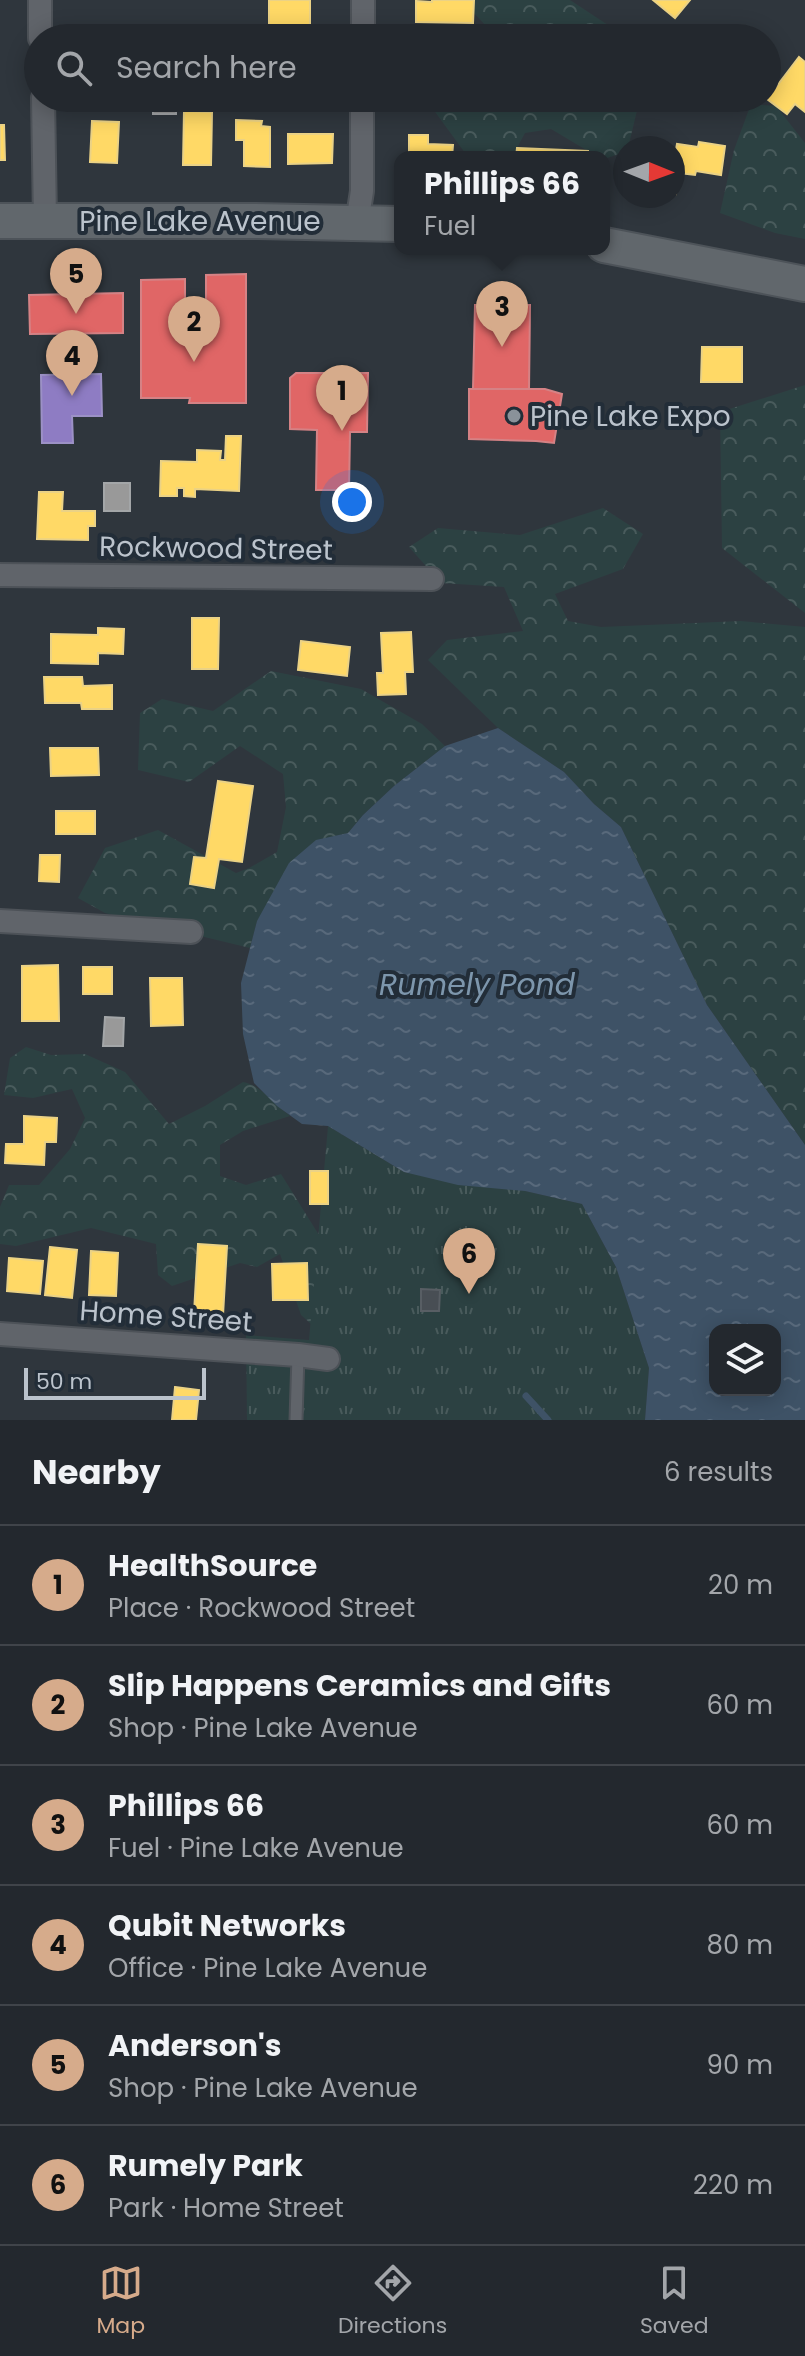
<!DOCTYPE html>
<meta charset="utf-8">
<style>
:root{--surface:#23282e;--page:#2b3036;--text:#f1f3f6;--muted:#a3a6aa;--line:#40444a;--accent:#d6ab8b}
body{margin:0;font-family:Poppins,sans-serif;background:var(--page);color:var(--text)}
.controls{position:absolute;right:24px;bottom:24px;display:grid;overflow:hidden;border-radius:16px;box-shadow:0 4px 20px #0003}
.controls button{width:72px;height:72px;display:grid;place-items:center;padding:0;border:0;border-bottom:2px solid var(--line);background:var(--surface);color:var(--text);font:40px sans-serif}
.compass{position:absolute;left:613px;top:136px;width:72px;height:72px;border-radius:50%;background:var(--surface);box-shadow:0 4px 20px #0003;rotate:91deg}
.scale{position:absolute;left:24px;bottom:20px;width:182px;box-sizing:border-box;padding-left:8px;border:4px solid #bbc3cc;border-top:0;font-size:22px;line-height:28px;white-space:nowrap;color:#bbc3cc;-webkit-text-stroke:6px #222d38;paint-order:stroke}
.you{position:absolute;left:352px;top:502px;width:28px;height:28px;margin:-20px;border:6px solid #fff;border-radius:50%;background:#1a73e8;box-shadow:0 0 0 12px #1a73e833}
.badge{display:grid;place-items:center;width:52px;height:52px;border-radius:50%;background:var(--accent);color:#111;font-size:26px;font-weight:700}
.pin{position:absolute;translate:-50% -66px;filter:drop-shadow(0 2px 4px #0008)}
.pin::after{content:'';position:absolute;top:42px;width:28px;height:24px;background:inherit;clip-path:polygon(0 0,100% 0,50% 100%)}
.popup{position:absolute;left:394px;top:151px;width:216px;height:104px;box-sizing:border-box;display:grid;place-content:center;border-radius:16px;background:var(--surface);filter:drop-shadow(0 2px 6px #0005);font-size:26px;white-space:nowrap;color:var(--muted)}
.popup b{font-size:30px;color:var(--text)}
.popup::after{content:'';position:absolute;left:50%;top:100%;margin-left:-16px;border:16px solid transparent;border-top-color:var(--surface)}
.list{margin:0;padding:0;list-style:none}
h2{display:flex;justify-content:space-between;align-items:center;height:104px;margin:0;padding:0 32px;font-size:34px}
h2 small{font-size:26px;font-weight:400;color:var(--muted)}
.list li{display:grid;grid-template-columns:52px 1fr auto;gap:24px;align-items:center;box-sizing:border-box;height:120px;padding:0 32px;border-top:2px solid var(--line)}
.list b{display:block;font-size:30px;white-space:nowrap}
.list p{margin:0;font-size:26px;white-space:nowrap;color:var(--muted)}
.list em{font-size:26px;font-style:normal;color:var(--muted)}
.icon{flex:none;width:44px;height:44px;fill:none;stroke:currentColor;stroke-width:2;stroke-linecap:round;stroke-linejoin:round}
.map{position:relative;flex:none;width:805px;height:1420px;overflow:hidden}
.search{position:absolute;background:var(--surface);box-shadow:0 4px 20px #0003;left:24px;right:24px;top:24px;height:88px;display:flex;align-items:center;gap:20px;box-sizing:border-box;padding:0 28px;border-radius:44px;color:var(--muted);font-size:30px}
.sheet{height:824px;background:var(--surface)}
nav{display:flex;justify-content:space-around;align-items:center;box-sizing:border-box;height:112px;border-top:2px solid var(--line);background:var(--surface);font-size:22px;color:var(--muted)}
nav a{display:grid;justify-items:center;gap:4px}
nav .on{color:var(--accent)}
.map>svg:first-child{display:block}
.forest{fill:url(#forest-crowns)}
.park{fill:url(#park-tufts)}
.water{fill:url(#water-ripples);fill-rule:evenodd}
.homes{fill:#ffd966;stroke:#ebd285;stroke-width:2}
.shops{fill:#e06666;stroke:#d58285;stroke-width:2}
.offices{fill:#8e7cc3;stroke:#9c91c6;stroke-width:2}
.industry{fill:#999;stroke:#a3a6a8;stroke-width:2}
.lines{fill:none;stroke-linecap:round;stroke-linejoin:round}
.stream{stroke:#3e5266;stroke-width:7}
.building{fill:#484e54;stroke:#585e64;stroke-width:2}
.service-casing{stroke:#4d5258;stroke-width:15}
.minor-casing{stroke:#4d5258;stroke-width:26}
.primary-casing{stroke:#4d5359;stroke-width:38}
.service{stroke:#60646a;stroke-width:11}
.minor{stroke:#60646a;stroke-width:22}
.primary{stroke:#61676c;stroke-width:34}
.poi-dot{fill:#8a929a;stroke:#222d38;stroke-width:3}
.labels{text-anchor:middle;stroke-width:8;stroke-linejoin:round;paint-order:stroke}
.street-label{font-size:28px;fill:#bbc3cc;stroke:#222d38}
.poi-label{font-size:28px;fill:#bbc3cc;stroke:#222d38;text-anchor:start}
.water-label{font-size:30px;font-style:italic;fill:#7d96ac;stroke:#222d38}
</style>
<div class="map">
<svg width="805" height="1420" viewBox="0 0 805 1420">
<defs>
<pattern id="forest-crowns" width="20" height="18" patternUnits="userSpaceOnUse" patternTransform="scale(2)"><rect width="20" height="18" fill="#2c4142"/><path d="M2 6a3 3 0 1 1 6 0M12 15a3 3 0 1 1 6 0" fill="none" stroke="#495b5c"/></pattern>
<pattern id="park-tufts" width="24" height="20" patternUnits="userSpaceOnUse" patternTransform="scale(2)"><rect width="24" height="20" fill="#2c4142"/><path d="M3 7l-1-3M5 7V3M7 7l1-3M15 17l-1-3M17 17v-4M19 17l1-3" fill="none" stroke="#495b5c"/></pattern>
<pattern id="water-ripples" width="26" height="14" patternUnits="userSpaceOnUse" patternTransform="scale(2)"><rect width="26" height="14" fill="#3e5266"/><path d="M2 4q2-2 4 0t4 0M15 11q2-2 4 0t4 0" fill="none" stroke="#58697b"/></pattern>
</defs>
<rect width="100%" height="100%" fill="#2f363d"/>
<!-- forest -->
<g class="forest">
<polygon points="462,0 570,0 611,27 617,38 486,38 486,26"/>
<polygon points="425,98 640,98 628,148 625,148 625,152 604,159 604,157 598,157 551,129 525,133 512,157 468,157"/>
<polygon points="751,104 776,106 805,143 805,239 775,233 720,213 734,150"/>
<polygon points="805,385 805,613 722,548 720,412"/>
<polygon points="603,508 643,534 623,569 555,594 568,621 601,627 741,621 805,627 805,1145 707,1005 621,827 594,804 564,772 498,728 428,660 447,640 523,631 504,587 441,583 409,547 438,528 520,535"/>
<polygon points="271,671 361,689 422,724 445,746 394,786 363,815 348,833 316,841 257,921 250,948 105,913 78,898 105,848 158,830 236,873 249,868 277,852 286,807 283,774 240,746 189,782 138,770 140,713 162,699 213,711"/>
<path d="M26 1047 51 1055 85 1054 125 1072 169 1124 205 1106 243 1082C261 1085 275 1105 290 1116L243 1131 220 1145V1176L246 1185 281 1174 332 1256 320 1332 301 1315 280 1254 257 1267 240 1263 172 1286 158 1275 156 1244 91 1228 16 1246 0 1244V1207L9 1185H39L70 1149 85 1118 72 1089 33 1098 4 1095 10 1058Z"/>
</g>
<!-- park -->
<polygon class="park" points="328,1126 404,1172 525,1191 582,1204 616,1267 649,1368 645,1420 247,1420 246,1335 309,1340"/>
<!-- water -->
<path class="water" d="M498 728 564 772 594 804 621 827 707 1005 805 1145V1420H645L649 1368 616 1267 582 1204 525 1191 458 1185 404 1172 328 1126 302 1124 277 1106 254 1083 243 1034 241 983 250 948 257 921 289 863 316 840 348 833 363 815 394 786 445 746ZM715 1330H775V1390H715Z"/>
<!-- homes -->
<g class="homes">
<rect x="269" y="0" width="41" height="26"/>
<polygon points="432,0 474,0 473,23 416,22 416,1 432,2"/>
<polygon points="653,0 690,0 675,18"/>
<polygon points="799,57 805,62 805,112 795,104 787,114 767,99"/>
<polygon points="184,111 212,112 211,165 183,165"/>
<polygon points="236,120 262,121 261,126 270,127 270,167 244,166 244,140 236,140"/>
<polygon points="92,121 119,122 117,163 90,162"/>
<polygon points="0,125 4,125 5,160 0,160"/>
<polygon points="288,134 333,134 332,163 288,164"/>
<polygon points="409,135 428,135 428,144 453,145 452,157 409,157"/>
<polygon points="699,142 725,146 721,175 696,171 695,175 679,173 676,194 673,193 673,155 675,155 677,144 698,147"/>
<polygon points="517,148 588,151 588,157 516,157"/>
<polygon points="702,347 742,347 742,382 701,382"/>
<polygon points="226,436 241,436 239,491 195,489 195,497 184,496 184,488 177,488 177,496 160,496 161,461 197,462 197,450 221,451 220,460 225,460"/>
<polygon points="39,492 63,492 62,511 95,511 95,526 88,526 88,540 37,539"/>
<polygon points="192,618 219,618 218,669 192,669"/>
<polygon points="98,628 124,629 123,654 98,653 98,664 51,663 51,634 98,635"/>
<polygon points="411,632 413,672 405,672 406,694 378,695 377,673 383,673 381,633"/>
<polygon points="301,641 350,647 347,676 298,670"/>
<polygon points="44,677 82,677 83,686 112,685 112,709 82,709 81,703 45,703"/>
<polygon points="50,748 98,748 99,775 51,776"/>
<polygon points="218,781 253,786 242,862 219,859 214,888 190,884 194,857 206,858"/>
<rect x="56" y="811" width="39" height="23"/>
<polygon points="40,855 60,855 59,882 39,881"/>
<polygon points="58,965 59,1021 22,1021 22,966"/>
<rect x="83" y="967" width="29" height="27"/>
<polygon points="150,978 182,978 183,1025 151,1026"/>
<polygon points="24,1116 57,1118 56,1142 45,1142 44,1165 5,1163 6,1144 24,1144"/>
<rect x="310" y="1171" width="18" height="33"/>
<polygon points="198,1244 227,1246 223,1315 194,1313"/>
<polygon points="50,1247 77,1250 72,1298 45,1295"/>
<polygon points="91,1251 118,1253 116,1296 89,1295"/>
<polygon points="9,1258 43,1261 40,1294 7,1291"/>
<polygon points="307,1263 308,1300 273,1300 272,1264"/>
<polygon points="175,1387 199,1390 196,1420 172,1420"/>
</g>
<!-- shops -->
<g class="shops">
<polygon points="246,274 246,403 189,403 190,398 141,398 141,280 185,279 185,326 206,326 206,275"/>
<polygon points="123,293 123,333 30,334 29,295"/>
<polygon points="475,305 530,305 529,390 473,389"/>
<polygon points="296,373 368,373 367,432 350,432 349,490 316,490 317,430 290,429 290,378"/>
<polygon points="469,389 545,389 562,394 554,443 536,441 469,439"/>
</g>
<!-- offices -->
<polygon class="offices" points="101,374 102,416 72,416 73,443 42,443 41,375"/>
<!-- industry -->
<g class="industry">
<rect x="153" y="98" width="23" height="16"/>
<rect x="104" y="483" width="26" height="28"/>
<polygon points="105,1017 124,1018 123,1046 103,1046"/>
</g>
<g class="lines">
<!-- stream -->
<polyline class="stream" points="526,1396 548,1420"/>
</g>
<!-- building -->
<polygon class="building" points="421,1289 440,1290 439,1311 421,1311"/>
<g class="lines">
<!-- service casing -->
<g class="service-casing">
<polyline id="service" points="296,1420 298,1355"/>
</g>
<!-- minor casing -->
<g class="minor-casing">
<g id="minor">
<polyline points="40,0 40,38"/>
<polyline points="363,38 363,0"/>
<polyline points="43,98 45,220"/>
<polyline points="357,223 362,191 362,98"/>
<polyline points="0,575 432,579"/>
<polyline points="0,921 191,932"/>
<polyline points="0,1334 298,1355 328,1359"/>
</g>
</g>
<!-- primary casing -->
<g class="primary-casing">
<g id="primary">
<polyline points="0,221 257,221 400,224"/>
<polyline points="604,245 805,284"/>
</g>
</g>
<!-- service -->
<use href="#service" class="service"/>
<!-- minor -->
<use href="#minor" class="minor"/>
<!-- primary -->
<use href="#primary" class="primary"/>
</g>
<!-- markers -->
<circle class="poi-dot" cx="514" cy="416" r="8"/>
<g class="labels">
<!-- street labels -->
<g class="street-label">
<text x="200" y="231">Pine Lake Avenue</text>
<text transform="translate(216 548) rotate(1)" y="10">Rockwood Street</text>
<text transform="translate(166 1316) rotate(4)" y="10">Home Street</text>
</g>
<!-- poi labels -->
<g class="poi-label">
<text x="530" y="426">Pine Lake Expo</text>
</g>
<!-- water labels -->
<g class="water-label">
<text x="477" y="995">Rumely Pond</text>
</g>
</g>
</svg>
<div class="controls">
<button><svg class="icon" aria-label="layers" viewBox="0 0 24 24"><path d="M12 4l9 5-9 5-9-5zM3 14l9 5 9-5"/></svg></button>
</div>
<svg class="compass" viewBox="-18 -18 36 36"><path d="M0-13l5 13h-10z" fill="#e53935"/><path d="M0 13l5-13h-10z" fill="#a3a6aa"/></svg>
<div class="scale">50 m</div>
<div class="you"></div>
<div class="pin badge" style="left:342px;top:431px">1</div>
<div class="pin badge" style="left:194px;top:362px">2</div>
<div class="pin badge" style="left:502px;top:347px">3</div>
<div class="popup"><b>Phillips 66</b>Fuel</div>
<div class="pin badge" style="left:72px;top:396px">4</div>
<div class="pin badge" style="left:76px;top:314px">5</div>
<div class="pin badge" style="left:469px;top:1294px">6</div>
<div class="search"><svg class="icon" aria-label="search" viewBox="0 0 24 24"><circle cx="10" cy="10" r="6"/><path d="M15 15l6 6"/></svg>Search here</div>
</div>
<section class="sheet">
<h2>Nearby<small>6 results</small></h2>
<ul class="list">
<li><span class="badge">1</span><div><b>HealthSource</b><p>Place · Rockwood Street</p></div><em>20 m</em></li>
<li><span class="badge">2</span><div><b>Slip Happens Ceramics and Gifts</b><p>Shop · Pine Lake Avenue</p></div><em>60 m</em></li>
<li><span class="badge">3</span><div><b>Phillips 66</b><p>Fuel · Pine Lake Avenue</p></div><em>60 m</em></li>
<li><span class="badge">4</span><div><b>Qubit Networks</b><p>Office · Pine Lake Avenue</p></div><em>80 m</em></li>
<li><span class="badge">5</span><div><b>Anderson's</b><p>Shop · Pine Lake Avenue</p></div><em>90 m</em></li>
<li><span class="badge">6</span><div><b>Rumely Park</b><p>Park · Home Street</p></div><em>220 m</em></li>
</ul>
</section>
<nav>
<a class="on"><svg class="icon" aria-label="map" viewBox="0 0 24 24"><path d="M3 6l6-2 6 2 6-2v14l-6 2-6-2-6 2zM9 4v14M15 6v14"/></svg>Map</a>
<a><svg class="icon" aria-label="directions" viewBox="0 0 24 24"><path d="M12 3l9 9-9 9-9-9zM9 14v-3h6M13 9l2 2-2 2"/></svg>Directions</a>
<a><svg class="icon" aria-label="saved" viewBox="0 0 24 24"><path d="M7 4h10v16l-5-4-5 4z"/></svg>Saved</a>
</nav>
